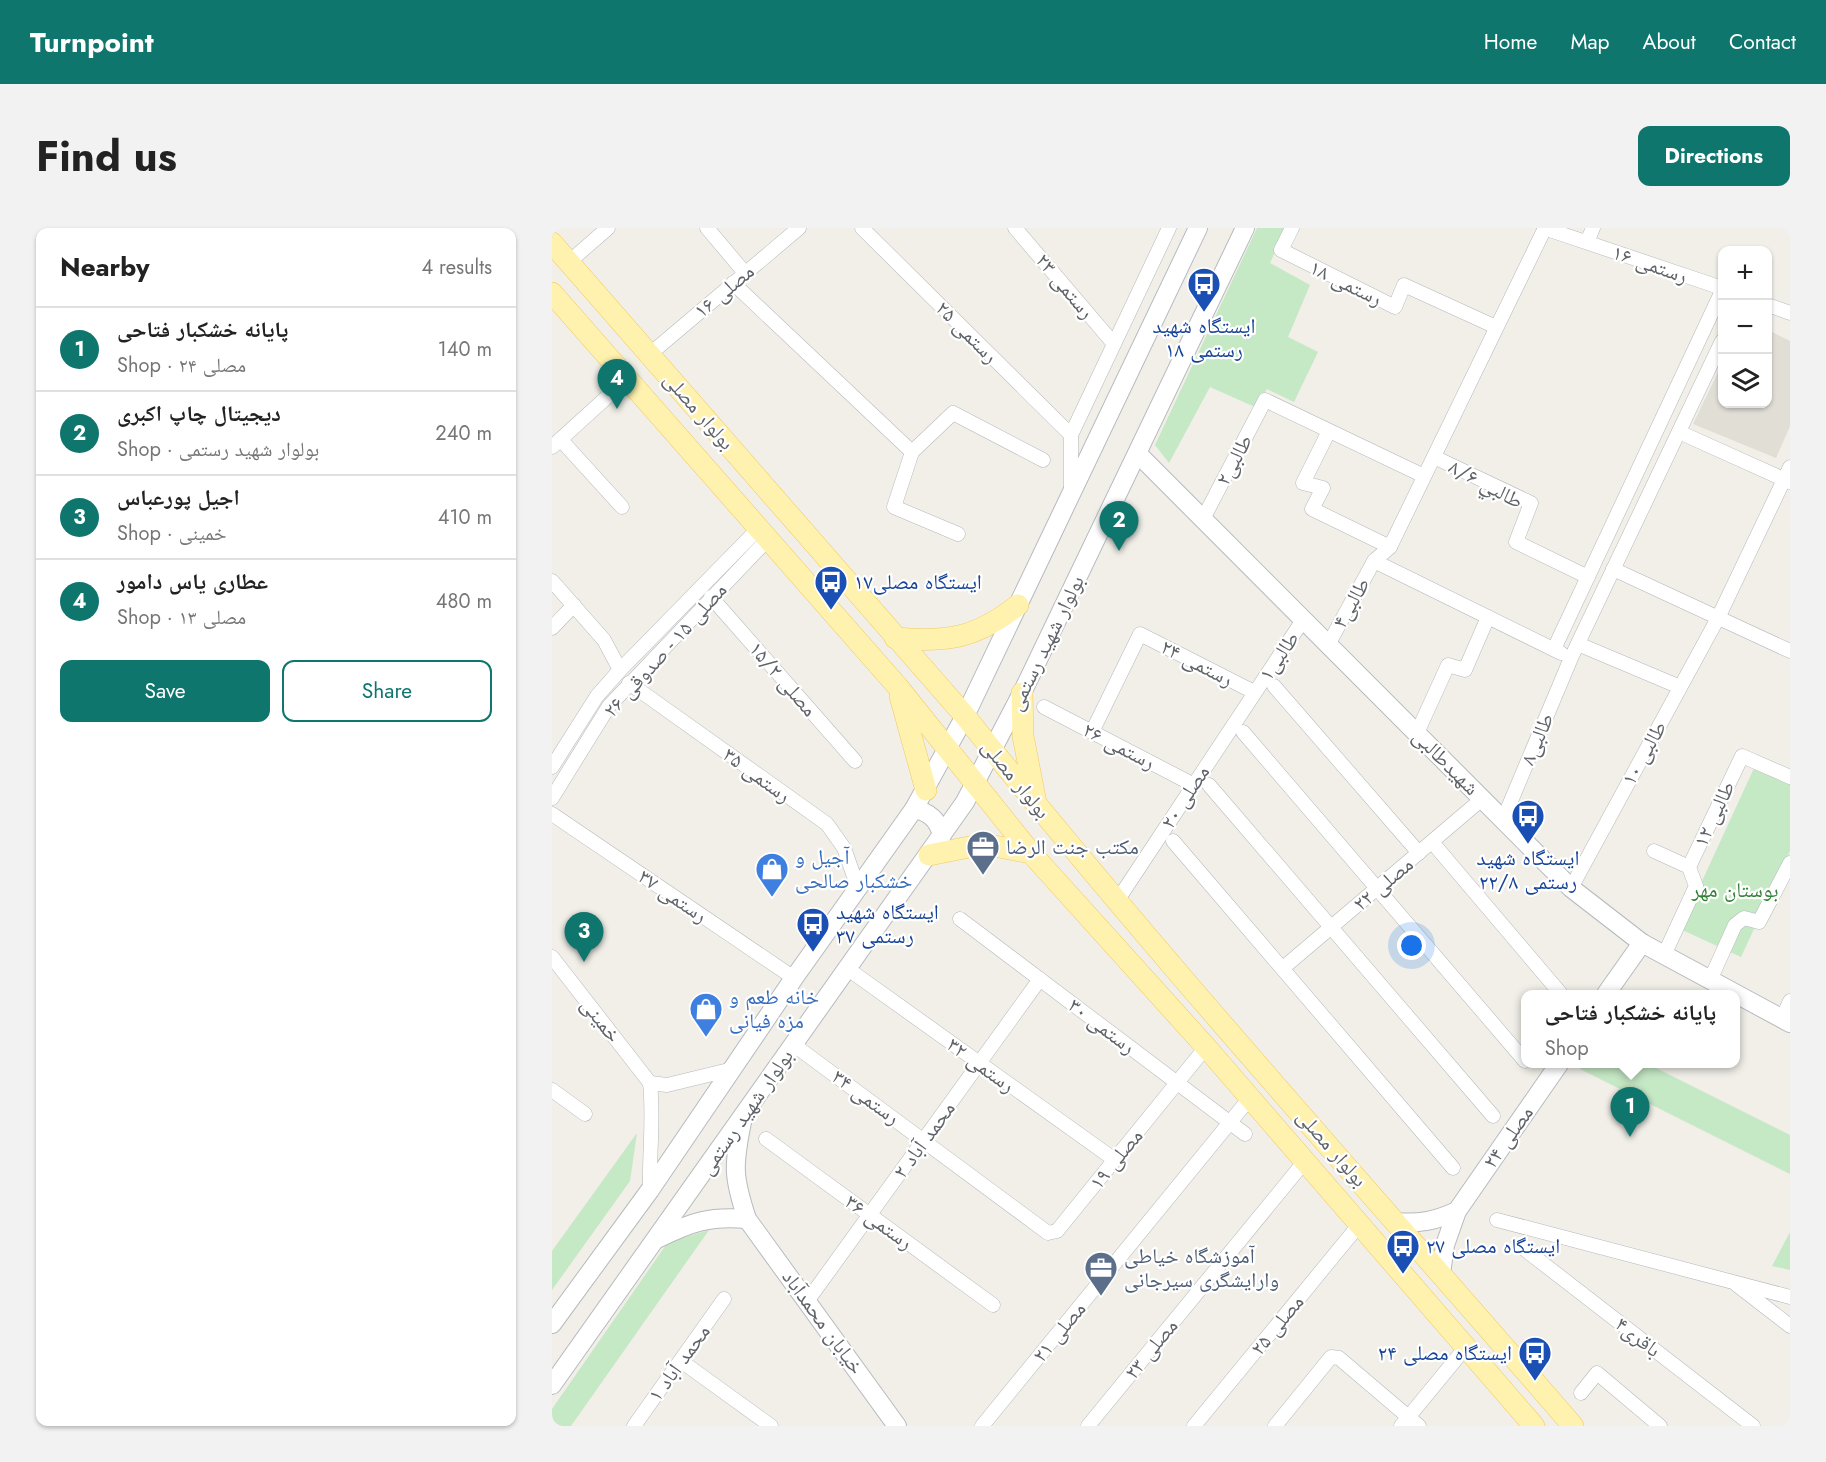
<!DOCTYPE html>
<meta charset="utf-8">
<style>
:root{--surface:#fff;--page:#f2f2f2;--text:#222;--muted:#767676;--line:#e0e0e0;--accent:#0f766e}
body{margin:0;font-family:Jost,"Noto Naskh Arabic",sans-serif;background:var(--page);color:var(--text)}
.controls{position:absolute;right:18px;top:18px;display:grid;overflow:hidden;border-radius:12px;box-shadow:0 2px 4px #0004}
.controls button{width:54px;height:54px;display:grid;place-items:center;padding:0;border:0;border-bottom:2px solid var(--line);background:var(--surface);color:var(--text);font:30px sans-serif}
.you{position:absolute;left:860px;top:718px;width:21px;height:21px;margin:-15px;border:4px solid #fff;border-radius:50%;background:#1a73e8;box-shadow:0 0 0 9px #1a73e833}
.badge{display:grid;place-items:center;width:39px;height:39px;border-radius:50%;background:var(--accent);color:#fff;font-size:20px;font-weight:700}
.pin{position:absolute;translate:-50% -50px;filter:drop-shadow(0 2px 3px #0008)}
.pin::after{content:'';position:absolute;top:32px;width:21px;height:18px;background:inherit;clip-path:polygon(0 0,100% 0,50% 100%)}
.popup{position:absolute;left:969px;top:762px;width:219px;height:78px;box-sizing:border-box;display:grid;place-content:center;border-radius:12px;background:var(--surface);filter:drop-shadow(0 2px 4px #0005);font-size:20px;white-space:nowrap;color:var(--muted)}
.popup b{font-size:22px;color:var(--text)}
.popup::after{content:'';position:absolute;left:50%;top:100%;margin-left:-12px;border:12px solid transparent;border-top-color:var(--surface)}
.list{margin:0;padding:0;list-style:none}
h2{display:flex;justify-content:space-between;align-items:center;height:78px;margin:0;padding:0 24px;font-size:26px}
h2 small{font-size:20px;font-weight:400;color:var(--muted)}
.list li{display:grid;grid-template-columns:39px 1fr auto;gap:18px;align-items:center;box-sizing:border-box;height:84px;padding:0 24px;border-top:2px solid var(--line)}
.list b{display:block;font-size:22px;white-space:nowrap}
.list p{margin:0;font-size:20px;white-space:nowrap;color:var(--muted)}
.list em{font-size:20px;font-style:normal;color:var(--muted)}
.actions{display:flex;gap:12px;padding:18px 24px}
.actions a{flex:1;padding:14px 0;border:2px solid var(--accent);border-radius:12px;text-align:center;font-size:21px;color:var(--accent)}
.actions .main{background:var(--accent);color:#fff}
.icon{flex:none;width:33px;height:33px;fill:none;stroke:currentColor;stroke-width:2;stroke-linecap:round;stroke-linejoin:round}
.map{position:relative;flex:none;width:1238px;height:1198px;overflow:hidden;border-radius:12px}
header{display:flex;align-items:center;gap:36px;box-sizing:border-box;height:84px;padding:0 30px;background:var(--accent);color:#fff}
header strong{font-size:28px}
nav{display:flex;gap:33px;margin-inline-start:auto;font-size:21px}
.intro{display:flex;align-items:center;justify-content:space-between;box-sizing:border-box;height:144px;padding:0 36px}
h1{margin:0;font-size:42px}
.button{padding:15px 27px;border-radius:12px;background:var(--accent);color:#fff;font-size:21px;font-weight:700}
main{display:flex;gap:36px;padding:0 36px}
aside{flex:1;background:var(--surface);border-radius:12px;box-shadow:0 2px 4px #0004}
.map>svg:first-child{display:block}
.education{fill:#e1ded6}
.green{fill:#c5e8c5}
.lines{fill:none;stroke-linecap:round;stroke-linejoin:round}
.street-casing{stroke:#b5b8bc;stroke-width:15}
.secondary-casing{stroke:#b6babf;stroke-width:20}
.primary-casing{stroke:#f2c960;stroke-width:22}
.street{stroke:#fff;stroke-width:14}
.secondary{stroke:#fff;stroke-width:18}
.primary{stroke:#fff2af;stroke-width:21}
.labels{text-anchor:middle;stroke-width:4.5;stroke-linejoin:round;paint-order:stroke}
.street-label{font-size:21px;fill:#5f6368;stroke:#fff}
.transit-label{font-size:21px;fill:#164399;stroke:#fff;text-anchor:start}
.service-label{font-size:21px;fill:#4e5e75;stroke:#fff;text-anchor:start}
.shop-label{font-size:21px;fill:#366cbe;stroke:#fff;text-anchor:start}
.park-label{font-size:21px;fill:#348238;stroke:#fff}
</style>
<header>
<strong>Turnpoint</strong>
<nav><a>Home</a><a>Map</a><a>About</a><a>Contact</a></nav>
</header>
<div class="intro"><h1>Find us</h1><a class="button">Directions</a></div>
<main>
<aside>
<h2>Nearby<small>4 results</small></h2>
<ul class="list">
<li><span class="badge">1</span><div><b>پایانه خشکبار فتاحی</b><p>Shop · مصلی ۲۴</p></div><em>140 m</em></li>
<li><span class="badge">2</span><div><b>دیجیتال چاپ اکبری</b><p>Shop · بولوار شهید رستمی</p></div><em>240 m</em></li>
<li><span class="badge">3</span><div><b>اجیل پورعباس</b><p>Shop · خمینی</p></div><em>410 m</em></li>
<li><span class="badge">4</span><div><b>عطاری یاس دامور</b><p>Shop · مصلی ۱۳</p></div><em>480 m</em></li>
</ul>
<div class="actions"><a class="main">Save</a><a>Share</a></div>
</aside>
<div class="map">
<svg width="1238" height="1198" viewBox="0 0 1238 1198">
<rect width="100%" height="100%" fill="#f1efe8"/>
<!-- education -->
<polygon class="education" points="1216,102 1238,113 1238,198 1224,230 1141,196 1170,136 1170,176 1216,176"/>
<!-- green -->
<g class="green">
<polygon points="705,0 734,0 718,35 758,57 736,109 766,124 742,174 715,161 703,179 658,159 617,235 603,217"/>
<polygon points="1203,538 1238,554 1238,623 1189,729 1128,701"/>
<polygon points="1032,836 1096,836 1238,907 1238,946 1028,841"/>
<polygon points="85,905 78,953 0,1062 0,1023"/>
<polygon points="157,1002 19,1198 0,1198 0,1181 116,1014"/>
<polygon points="1238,1004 1238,1042 1220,1038"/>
</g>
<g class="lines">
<!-- street casing -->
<g class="street-casing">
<g id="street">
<polyline points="155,0 193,45"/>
<polyline points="310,0 519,207"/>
<polyline points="463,0 562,116"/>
<polyline points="740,0 729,22 843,79 852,57 944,99"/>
<polyline points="992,0 1170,60"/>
<polyline points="1035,14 1041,0"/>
<polyline points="17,34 56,0"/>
<polyline points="181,55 360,224"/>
<polyline points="1216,77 1238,85"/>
<polyline points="98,126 247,0"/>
<polyline points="777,203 751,255 771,260 760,281 838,319"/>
<polyline points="1127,204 1238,254"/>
<polyline points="9,212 70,279"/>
<polyline points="0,219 76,150"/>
<polyline points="882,229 979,275 964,314 1036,349"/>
<polyline points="519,261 519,207 617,0"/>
<polyline points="651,291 713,172 872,248"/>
<polyline points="406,306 342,279 360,224 401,185 491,232"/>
<polyline points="822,333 1009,425"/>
<polyline points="1061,341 1238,423"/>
<polyline points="0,353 52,412 68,442"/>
<polyline points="159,369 303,533"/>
<polyline points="0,400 22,377"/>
<polyline points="1026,416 1128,459"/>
<polyline points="776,417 822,333 838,319 993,0"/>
<polyline points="1002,421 1170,63"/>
<polyline points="77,455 275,596 292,620 306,660"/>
<polyline points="722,458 867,625"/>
<polyline points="492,479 642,557"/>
<polyline points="540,504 588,406 702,464"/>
<polyline points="691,504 973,833"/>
<polyline points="865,505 896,437 913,442 936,389"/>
<polyline points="0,539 45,468 68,442 206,301"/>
<polyline points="657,557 941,888"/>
<polyline points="0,570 57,478 216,311"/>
<polyline points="0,586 242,750"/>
<polyline points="951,592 1019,430 1170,113"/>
<polyline points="621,613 901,940"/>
<polyline points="880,614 1009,766"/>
<polyline points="1102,623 1137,639"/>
<polyline points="1019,660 1166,390 1238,239"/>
<polyline points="565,673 751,392"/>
<polyline points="408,691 693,906"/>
<polyline points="1113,725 1144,658 1137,639 1190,528 1238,549"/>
<polyline points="0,729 98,855"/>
<polyline points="731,740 930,571"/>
<polyline points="296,741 563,932"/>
<polyline points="1159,750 1183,697 1192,690 1207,694 1238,635"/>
<polyline points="1230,791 1238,773"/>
<polyline points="242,817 496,1005 505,1003 654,819"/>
<polyline points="0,862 33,886"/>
<polyline points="214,911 441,1077"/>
<path d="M98 962C97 926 102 891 98 855L115 857 181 841"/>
<polyline points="945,992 1238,1069"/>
<polyline points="971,1020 1201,1198"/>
<polyline points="1185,1057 1238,1098"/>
<polyline points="256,1072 488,751"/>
<polyline points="129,1133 219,1198"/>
<polyline points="1029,1165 1045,1145 1108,1198"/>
<polyline points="82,1198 172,1071"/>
<polyline points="430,1198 697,871"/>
<polyline points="536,1198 753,933"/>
<polyline points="642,1198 807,997"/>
<polyline points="723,1198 779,1129 787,1130 867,1198"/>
<polyline points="849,1198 914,1119"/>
</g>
</g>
<!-- secondary casing -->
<g class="secondary-casing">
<g id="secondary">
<polyline points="586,226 1019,660 1090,715 1238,795"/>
<path d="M362 581C378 584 386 592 390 607"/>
<polyline points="1054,766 1090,715"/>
<path d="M190 894C181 938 181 949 195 991L345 1198"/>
<path d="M844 994C867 996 883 993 905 983"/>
<path d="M105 1011C139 994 157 988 195 991"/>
<polyline points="889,1046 893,1017 905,983 1007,836"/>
<polyline points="0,1096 98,962 242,750 362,581 413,488 646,0"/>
<polyline points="0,1157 413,574 470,465 693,0"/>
</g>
</g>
<!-- primary casing -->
<g class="primary-casing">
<g id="primary">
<path d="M0 15 413 488C607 731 817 962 1021 1198"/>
<polyline points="0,65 346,459 479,625 654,819 982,1198"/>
<path d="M343 410C394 415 425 410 466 377"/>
<polyline points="470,465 471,508 484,575"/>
<polyline points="348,468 374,562"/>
<polyline points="377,627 432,616 479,625"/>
</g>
</g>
<!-- street -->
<use href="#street" class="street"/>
<!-- secondary -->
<use href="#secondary" class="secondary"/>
<!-- primary -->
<use href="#primary" class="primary"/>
</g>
<!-- icons -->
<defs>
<g id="bus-pin" transform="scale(1.725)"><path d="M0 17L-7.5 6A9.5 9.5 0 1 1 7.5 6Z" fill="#1a4fb4" stroke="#fff"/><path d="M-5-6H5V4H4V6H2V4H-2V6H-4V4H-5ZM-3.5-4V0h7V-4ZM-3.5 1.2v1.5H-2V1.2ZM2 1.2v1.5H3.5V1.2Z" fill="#fff"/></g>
<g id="office-pin" transform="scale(1.725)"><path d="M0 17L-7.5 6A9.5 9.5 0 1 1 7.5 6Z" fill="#5c6f8a" stroke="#fff"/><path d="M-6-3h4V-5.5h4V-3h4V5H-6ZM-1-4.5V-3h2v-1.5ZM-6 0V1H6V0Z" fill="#fff"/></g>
<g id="shop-pin" transform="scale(1.725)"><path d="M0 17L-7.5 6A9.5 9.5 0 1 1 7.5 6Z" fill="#3f7fe0" stroke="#fff"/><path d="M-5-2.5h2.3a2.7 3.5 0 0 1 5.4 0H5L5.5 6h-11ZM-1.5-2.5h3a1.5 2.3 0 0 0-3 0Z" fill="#fff"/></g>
</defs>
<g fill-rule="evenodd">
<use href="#bus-pin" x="652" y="56"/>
<use href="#bus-pin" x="279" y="354"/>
<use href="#bus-pin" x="976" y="588"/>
<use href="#office-pin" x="431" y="619"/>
<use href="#shop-pin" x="220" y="641"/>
<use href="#bus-pin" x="261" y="696"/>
<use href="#shop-pin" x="154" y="781"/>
<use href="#bus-pin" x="851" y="1018"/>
<use href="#office-pin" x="549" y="1040"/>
<use href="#bus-pin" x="983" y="1125"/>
</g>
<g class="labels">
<!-- street labels -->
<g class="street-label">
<text transform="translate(1098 36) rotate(19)" y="7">رستمی ۱۶</text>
<text transform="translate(794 55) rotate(26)" y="7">رستمی ۱۸</text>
<text transform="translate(513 58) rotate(50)" y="7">رستمی ۲۳</text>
<text transform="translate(172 63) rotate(-40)" y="7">مصلی ۱۶</text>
<text transform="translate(415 104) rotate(45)" y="7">رستمی ۲۵</text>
<text transform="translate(147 183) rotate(49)" y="7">بولوار مصلی</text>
<text transform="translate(682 232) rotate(-62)" y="7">طالبی۲</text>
<text transform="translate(934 256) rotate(28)" y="7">طالبي ۸/۶</text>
<text transform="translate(799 375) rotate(-61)" y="7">طالبی۴</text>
<text transform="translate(494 415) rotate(-64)" y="7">بولوار شهید رستمی</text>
<text transform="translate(113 422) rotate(-48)" y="7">مصلی ۱۵ - صدوقی ۲۶</text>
<text transform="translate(727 428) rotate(-56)" y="7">طالبی۱</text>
<text transform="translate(645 435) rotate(27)" y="7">رستمی ۲۴</text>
<text transform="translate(231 451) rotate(49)" y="7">مصلی ۱۵/۲</text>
<text transform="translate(985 511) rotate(-67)" y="7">طالبی۸</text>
<text transform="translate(567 518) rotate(27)" y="7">رستمی ۲۶</text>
<text transform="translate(1092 525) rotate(-61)" y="7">طالبی ۱۰</text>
<text transform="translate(894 534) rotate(45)" y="7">شهیدطالبی</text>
<text transform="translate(205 547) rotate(36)" y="7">رستمی ۳۵</text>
<text transform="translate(464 551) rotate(51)" y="7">بولوار مصلی</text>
<text transform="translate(633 569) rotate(-57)" y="7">مصلی ۲۰</text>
<text transform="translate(1162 586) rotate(-65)" y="7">طالبی ۱۲</text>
<text transform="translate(831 656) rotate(-40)" y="7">مصلی ۲۲</text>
<text transform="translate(121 668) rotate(34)" y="7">رستمی ۳۷</text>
<text transform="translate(49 792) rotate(52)" y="7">خمینی</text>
<text transform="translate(550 798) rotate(37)" y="7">رستمی ۳۰</text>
<text transform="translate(429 837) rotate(36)" y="7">رستمی ۳۲</text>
<text transform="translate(314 869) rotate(36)" y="7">رستمی ۳۴</text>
<text transform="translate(194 884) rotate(-55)" y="7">بولوار شهید رستمی</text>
<text transform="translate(956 909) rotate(-55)" y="7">مصلی ۲۴</text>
<text transform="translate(372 912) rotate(-54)" y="7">محمد آباد ۲</text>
<text transform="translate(780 920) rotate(49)" y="7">بولوار مصلی</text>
<text transform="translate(564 931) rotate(-51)" y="7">مصلی ۱۹</text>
<text transform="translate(327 994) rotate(36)" y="7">رستمی ۳۶</text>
<text transform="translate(271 1094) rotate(54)" y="7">خیابان محمدآباد</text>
<text transform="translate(725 1097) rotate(-51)" y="7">مصلی ۲۵</text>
<text transform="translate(507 1104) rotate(-51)" y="7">مصلی ۲۱</text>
<text transform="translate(1086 1109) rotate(38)" y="7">باقری۴</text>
<text transform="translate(599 1121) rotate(-51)" y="7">مصلی ۲۳</text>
<text transform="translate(127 1135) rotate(-54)" y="7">محمد آباد ۱</text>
</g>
<!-- transit labels -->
<g class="transit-label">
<text x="652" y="105" text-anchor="middle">ایستگاه شهید<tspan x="652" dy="24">رستمی ۱۸</tspan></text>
<text x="302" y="361">ایستگاه مصلی۱۷</text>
<text x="976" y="637" text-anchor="middle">ایستگاه شهید<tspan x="976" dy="24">رستمی ۲۲/۸</tspan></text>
<text x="284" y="691">ایستگاه شهید<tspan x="284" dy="24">رستمی ۳۷</tspan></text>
<text x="874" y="1025">ایستگاه مصلی ۲۷</text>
<text x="960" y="1132" text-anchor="end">ایستگاه مصلی ۲۴</text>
</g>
<!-- service labels -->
<g class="service-label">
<text x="454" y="626">مكتب جنت الرضا</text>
<text x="572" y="1035">آموزشگاه خیاطی<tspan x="572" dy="24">وارایشگری سیرجانی</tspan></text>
</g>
<!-- shop labels -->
<g class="shop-label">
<text x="243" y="636">آجیل و<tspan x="243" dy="24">خشکبار صالحی</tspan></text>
<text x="177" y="776">خانه طعم و<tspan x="177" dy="24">مزه فیانی</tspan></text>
</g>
<!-- park labels -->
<g class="park-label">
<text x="1183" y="669">بوستان مهر</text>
</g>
</g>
</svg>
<div class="controls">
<button>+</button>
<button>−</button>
<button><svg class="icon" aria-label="layers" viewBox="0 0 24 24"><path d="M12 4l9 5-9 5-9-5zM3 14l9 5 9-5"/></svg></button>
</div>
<div class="you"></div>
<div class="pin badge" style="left:1078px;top:909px">1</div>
<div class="popup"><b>پایانه خشکبار فتاحی</b>Shop</div>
<div class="pin badge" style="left:567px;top:323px">2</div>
<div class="pin badge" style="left:32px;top:734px">3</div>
<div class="pin badge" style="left:65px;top:181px">4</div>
</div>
</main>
